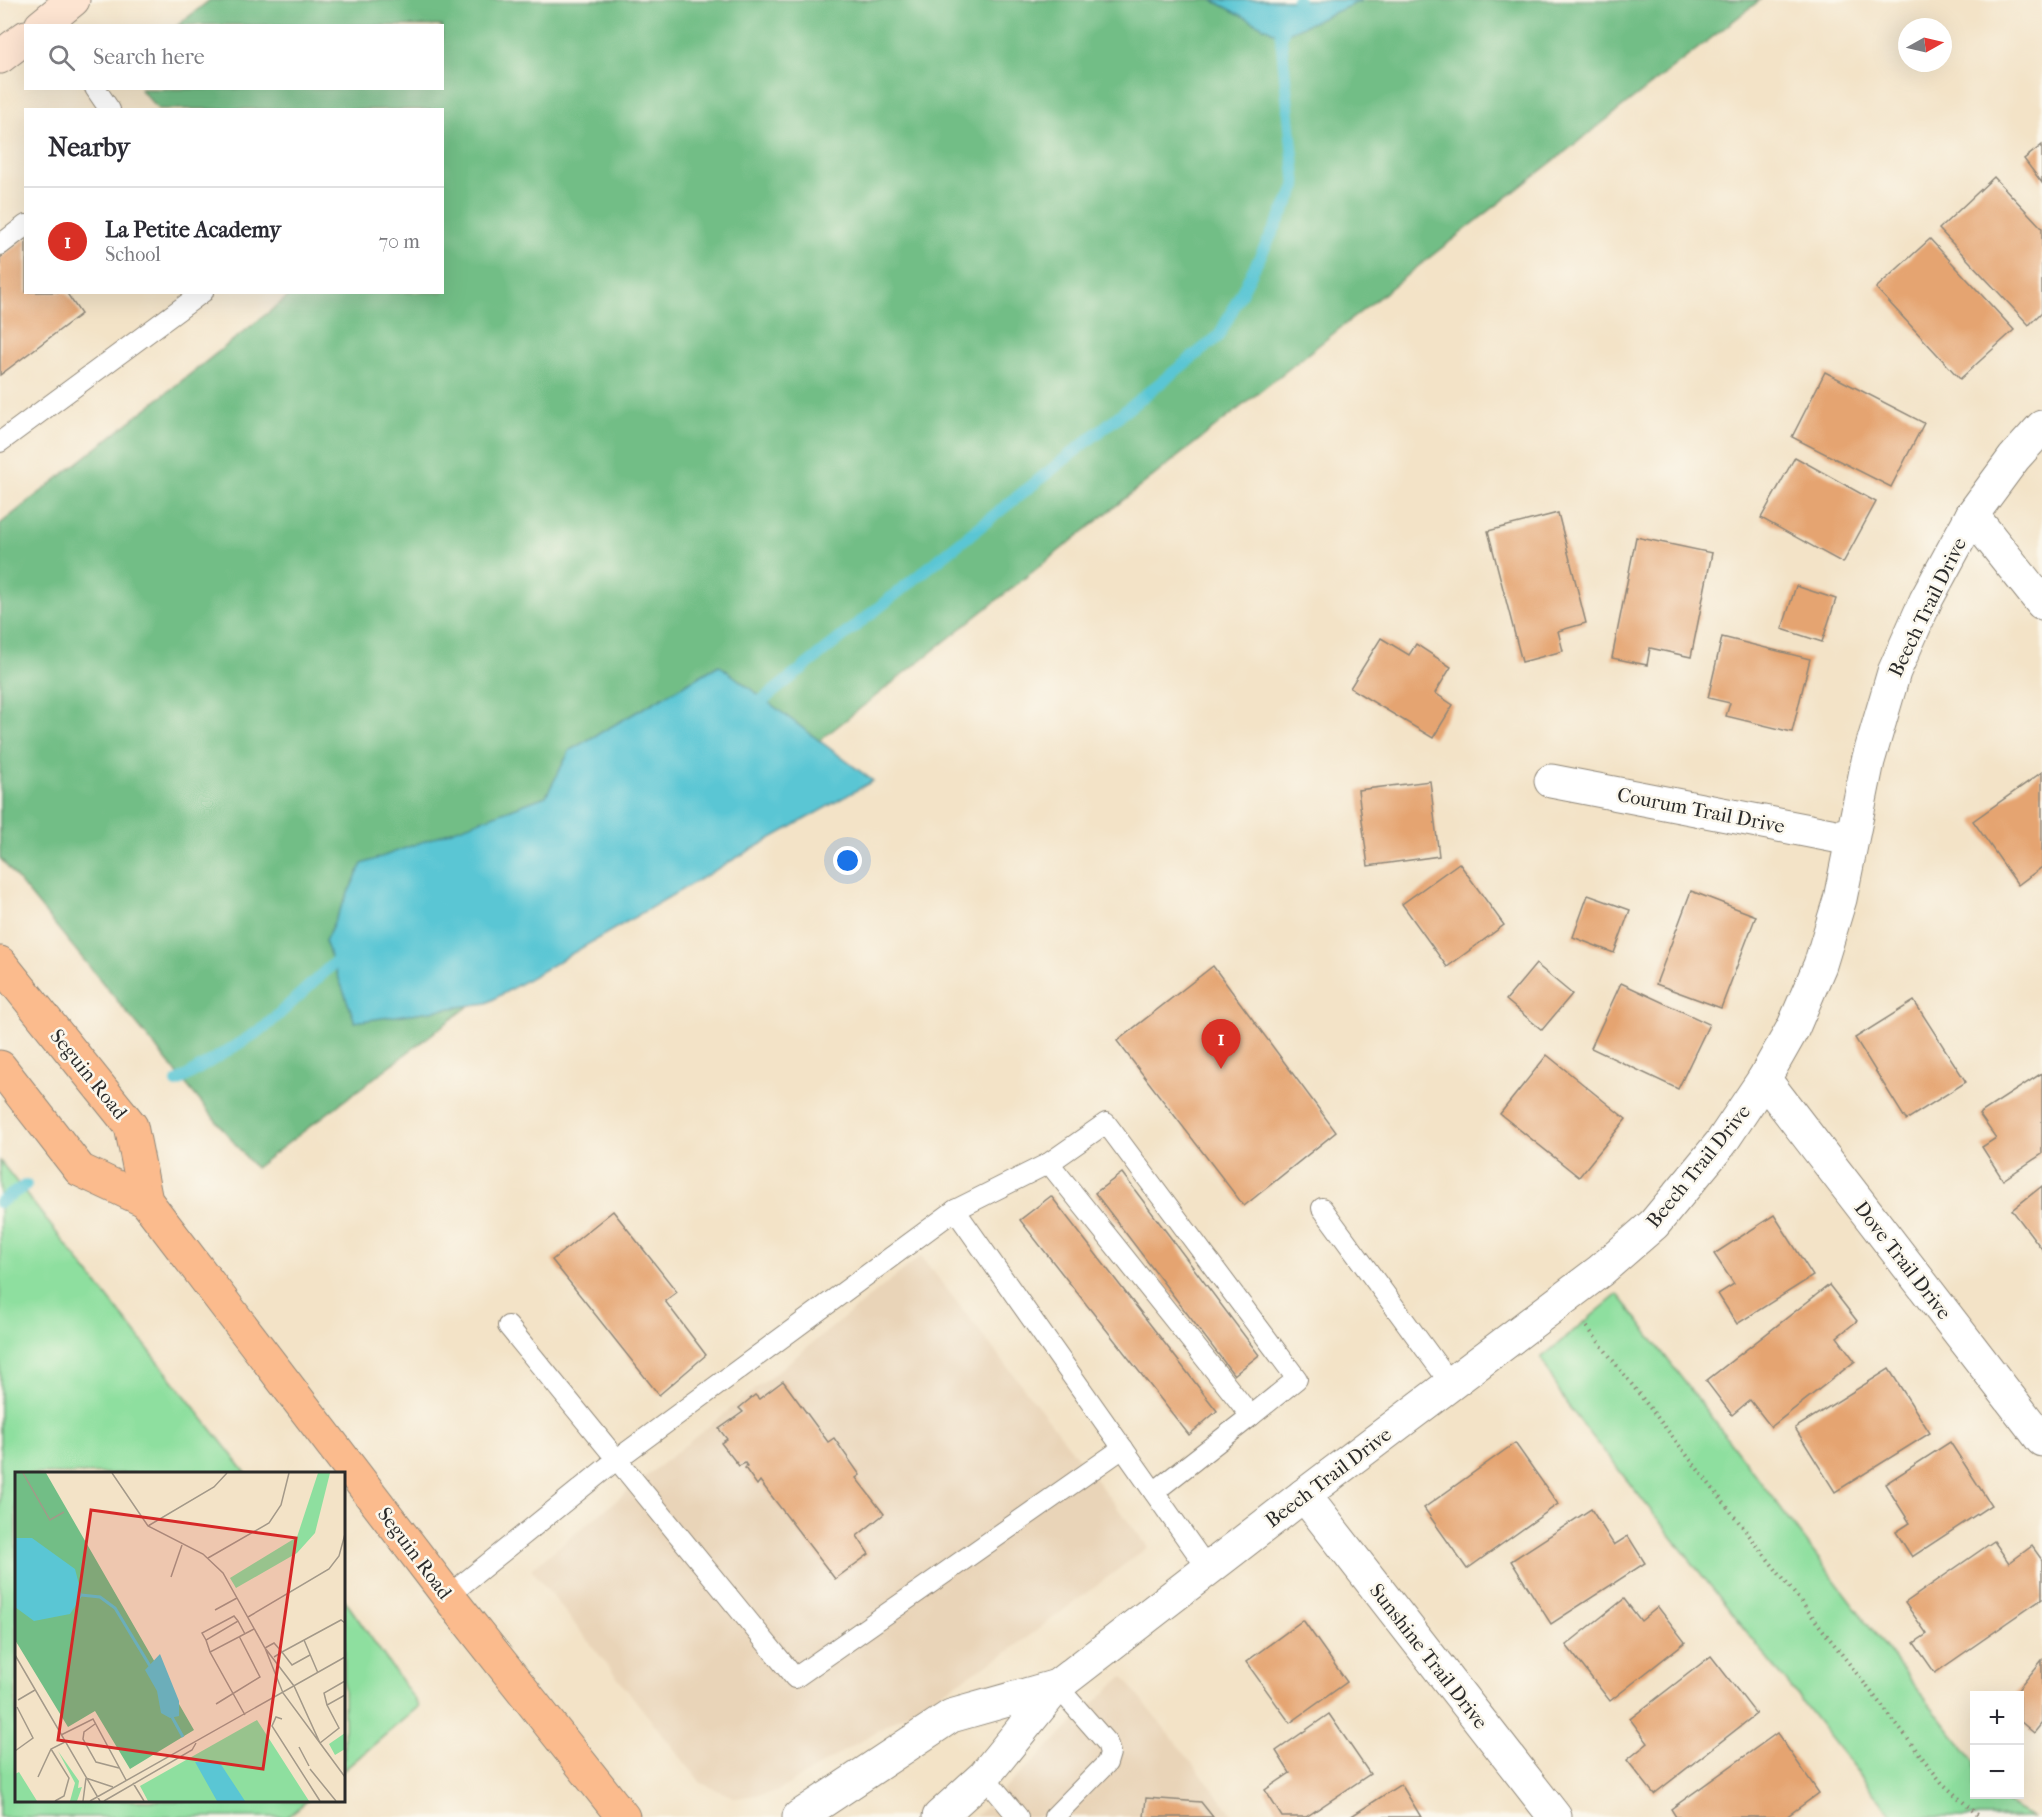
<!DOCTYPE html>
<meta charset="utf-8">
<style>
:root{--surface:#fff;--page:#f7f7f7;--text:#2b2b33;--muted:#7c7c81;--line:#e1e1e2;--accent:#d93025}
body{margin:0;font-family:"IM FELL French Canon",serif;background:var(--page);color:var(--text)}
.controls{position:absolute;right:18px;bottom:18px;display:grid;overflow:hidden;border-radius:0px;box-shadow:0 6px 24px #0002}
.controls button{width:54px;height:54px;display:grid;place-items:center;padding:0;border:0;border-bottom:2px solid var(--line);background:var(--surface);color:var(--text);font:30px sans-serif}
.compass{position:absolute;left:1898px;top:18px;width:54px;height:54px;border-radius:50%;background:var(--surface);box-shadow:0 6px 24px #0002;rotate:82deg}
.you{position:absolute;left:848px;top:861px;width:21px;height:21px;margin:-15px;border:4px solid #fff;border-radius:50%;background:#1a73e8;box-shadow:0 0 0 9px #1a73e833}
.badge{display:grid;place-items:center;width:39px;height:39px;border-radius:50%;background:var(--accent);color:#fff;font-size:20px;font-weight:700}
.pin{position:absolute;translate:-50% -50px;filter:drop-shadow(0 2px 3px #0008)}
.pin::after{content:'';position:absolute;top:32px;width:21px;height:18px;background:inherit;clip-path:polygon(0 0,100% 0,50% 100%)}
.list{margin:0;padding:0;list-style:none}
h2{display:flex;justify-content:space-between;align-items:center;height:78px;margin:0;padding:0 24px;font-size:26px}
h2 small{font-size:20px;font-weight:400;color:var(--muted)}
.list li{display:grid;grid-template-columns:39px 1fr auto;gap:18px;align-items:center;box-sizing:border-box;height:108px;padding:0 24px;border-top:2px solid var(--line)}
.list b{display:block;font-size:22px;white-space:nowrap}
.list p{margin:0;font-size:20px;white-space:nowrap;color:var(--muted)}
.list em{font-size:20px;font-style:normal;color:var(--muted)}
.icon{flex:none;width:33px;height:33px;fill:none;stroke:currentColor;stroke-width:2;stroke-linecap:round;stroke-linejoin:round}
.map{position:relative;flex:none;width:2042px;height:1817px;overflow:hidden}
.search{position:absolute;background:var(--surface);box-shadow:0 6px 24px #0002;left:24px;top:24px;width:420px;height:66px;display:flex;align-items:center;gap:15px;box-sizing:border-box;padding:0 21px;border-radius:0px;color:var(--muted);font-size:22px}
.panel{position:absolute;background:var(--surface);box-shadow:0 6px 24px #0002;left:24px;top:108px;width:420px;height:186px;border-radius:0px}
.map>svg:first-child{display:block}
.built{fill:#e9d4b8}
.green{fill:#8edf9f;stroke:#5c8565;stroke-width:1.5}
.forest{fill:#72be86;stroke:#4e7458;stroke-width:1.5}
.water{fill:#5ac6d4;stroke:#427880;stroke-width:1.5}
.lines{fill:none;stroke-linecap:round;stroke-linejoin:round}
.stream{stroke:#5ac6d4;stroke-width:12}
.building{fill:#e5a471}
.service-casing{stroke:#8f8779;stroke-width:22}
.minor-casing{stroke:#8f8779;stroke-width:35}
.secondary-casing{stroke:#8f8779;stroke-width:35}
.primary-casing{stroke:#8f8779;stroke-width:35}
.path{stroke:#8f8779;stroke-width:4;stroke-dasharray:1.5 4.5;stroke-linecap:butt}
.service{stroke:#fff;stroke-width:20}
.minor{stroke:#fff;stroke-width:33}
.secondary{stroke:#fde4d1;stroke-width:33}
.primary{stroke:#fbbb8d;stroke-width:33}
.labels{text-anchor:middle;stroke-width:5;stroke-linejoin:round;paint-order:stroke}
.street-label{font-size:20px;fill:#2b2b2b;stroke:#fbf7ec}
.inset-river{fill:none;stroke:#5ac6d4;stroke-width:3}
.inset-road{fill:none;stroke:#a39989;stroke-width:1.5}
.view{fill:#d62828;fill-opacity:0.15;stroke:#d62828;stroke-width:3}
.inset-edge{fill:none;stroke:#2b2b2b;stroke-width:3}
</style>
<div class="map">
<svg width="2042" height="1817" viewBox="0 0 2042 1817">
<rect width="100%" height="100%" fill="#fbf7ec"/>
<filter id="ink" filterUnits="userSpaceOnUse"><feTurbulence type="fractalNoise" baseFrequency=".0167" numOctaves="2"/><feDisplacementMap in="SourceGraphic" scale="12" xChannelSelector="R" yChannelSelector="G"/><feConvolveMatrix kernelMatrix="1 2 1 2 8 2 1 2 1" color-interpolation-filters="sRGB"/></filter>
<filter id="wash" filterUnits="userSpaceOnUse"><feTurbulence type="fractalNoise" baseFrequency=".008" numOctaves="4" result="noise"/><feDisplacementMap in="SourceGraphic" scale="24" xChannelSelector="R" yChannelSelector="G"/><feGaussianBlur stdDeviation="1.35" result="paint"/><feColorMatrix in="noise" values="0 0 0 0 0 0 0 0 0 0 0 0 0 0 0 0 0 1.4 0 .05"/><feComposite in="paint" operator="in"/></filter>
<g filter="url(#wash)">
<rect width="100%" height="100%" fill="#f3e3c7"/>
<!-- built -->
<g class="built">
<polygon points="921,1256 1148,1547 1005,1654 776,1792 736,1798 701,1783 531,1569"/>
<polygon points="1123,1676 1235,1817 975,1817"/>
</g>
<!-- green -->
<g class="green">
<polygon points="0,1161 246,1473 16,1474 16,1800 307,1801 287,1817 0,1817"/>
<polygon points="1618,1294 1902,1669 1974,1761 1974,1794 2001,1795 2007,1803 2032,1817 1893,1817 1566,1403 1541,1358"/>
<polygon points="344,1599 419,1706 344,1770"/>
</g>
<!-- forest -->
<polygon class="forest" points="210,0 1760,0 1416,268 819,741 255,1168 0,858 0,524 293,293 442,292 442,110 158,109 140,89 442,88 442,26 178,25"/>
<!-- water -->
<g class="water">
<polygon points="1212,0 1363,0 1281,36"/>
<polygon points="719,665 873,781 731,861 487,1003 355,1022 325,941 362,864 546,796 570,750"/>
</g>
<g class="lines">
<!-- stream -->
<g class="stream">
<polyline points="751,706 764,699 1219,336 1296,187 1281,36 1298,0"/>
<polyline points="177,1082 264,1028 333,964 346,956"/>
<polyline points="0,1202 26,1185"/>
</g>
</g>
<g id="blocks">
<!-- building -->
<g class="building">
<polygon points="2042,145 2042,183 2024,159"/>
<polygon points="1994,177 2042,228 2042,312 2029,325 1939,229"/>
<polygon points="26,238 26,292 66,292 81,314 0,375 0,258"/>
<polygon points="1930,239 2014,330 1960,379 1876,288"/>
<polygon points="1825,372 1924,423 1891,487 1792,437"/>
<polygon points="1795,457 1876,502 1843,563 1761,518"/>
<polygon points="1558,513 1586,623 1558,631 1563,651 1522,662 1488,531"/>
<polygon points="1636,537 1712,553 1691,657 1650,648 1647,665 1612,658"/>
<polygon points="1796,586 1836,599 1822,642 1782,629"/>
<polygon points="1722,637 1810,659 1792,732 1726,716 1730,703 1708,698"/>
<polygon points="1381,638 1409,655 1416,644 1451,667 1435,693 1453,705 1433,738 1350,688"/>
<polygon points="2042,772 2042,867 2018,885 1973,821"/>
<polygon points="1430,781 1439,856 1368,866 1358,790"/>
<polygon points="1459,863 1504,925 1447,967 1402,904"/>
<polygon points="1691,891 1756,916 1721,1008 1656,984"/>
<polygon points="1588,895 1630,910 1614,953 1573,937"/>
<polygon points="1536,964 1572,994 1542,1030 1506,1000"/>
<polygon points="1213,966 1336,1132 1244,1206 1117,1041"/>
<polygon points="1621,983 1709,1024 1678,1089 1591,1048"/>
<polygon points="1914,1001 1966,1082 1906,1120 1855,1038"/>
<polygon points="1547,1055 1626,1119 1579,1177 1500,1114"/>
<polygon points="2042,1073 2042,1154 2003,1180 1982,1147 1996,1138 1979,1114"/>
<polygon points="1122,1173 1259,1355 1234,1375 1095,1193"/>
<polygon points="2042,1186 2042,1249 2012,1210"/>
<polygon points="1051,1196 1217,1411 1189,1435 1020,1220"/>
<polygon points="613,1211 677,1292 665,1301 706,1355 659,1395 552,1260"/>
<polygon points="1774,1215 1813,1276 1737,1324 1718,1294 1734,1284 1714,1254"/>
<polygon points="1829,1285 1857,1321 1837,1337 1855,1361 1771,1427 1750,1400 1732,1415 1706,1381"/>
<polygon points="1889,1369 1930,1433 1835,1492 1795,1428"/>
<polygon points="783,1381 828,1442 834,1438 860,1475 856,1478 884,1514 857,1536 869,1554 835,1579 760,1481 757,1485 745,1468 747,1466 745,1463 739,1466 721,1443 727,1439 719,1429 743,1412 739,1408 755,1395 759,1399"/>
<polygon points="1950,1442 1991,1505 1912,1557 1896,1532 1910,1523 1885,1484"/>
<polygon points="1515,1443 1558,1504 1467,1569 1424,1508"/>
<polygon points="1591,1509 1614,1545 1628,1536 1645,1563 1551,1624 1511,1561"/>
<polygon points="1994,1541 2009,1563 2032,1546 2042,1560 2042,1599 1935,1673 1914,1643 1927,1634 1905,1603"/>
<polygon points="1624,1599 1641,1621 1658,1607 1685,1642 1610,1701 1566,1645"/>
<polygon points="1303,1620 1347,1682 1290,1723 1246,1662"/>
<polygon points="1711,1656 1756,1714 1654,1794 1627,1760 1648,1743 1630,1719"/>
<polygon points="2042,1660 2042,1723 2034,1733 2020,1721 2020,1696 2013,1696"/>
<polygon points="1329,1714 1370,1774 1306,1817 1282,1817 1265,1790 1290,1773 1276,1751"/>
<polygon points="1777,1733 1819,1793 1786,1817 1676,1817 1671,1809"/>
<polygon points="1401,1784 1421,1817 1350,1817"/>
<polygon points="1146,1798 1201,1802 1213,1817 1144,1817"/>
</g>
</g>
</g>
<g filter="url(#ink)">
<use href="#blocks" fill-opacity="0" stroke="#8f8779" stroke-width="1.5"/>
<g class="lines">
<!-- service casing -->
<g class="service-casing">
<g id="service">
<polyline points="95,88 110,110"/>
<polyline points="0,245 26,225"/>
<polyline points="0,442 203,292"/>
<polyline points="1049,1163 1106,1123 1297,1379 1251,1416"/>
<polyline points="1322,1208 1451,1384"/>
<polyline points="955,1210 1049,1163 1251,1416 1154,1492"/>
<polyline points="508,1326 795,1678 1123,1448"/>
<polyline points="448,1596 616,1460 955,1210 1208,1569"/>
<polyline points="984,1776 1018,1817"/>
<polyline points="1054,1817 1107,1763 1110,1753 1107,1743 1057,1686"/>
</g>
</g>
<!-- minor casing -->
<g class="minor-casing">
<g id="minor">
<polyline points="1972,515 2042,603"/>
<polyline points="1551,781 1851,839"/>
<polyline points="1764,1079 2042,1440"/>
<polyline points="1304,1495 1555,1817"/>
<polyline points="799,1817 951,1716 1057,1686"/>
<polyline points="939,1817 984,1776 1057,1686 1304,1495 1600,1271 1654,1224 1721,1143 1764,1079 1793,1028 1820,965 1840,899 1868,761 1894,672 1926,600 1972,515 2014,458 2042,427"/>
</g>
</g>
<!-- secondary casing -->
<g class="secondary-casing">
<g id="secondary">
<polyline points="41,26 73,0"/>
<polyline points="0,57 26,37"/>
</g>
</g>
<!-- primary casing -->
<g class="primary-casing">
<g id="primary">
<polyline points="0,963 131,1126 146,1201 448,1596 623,1817"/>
<polyline points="0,1067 80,1170 146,1201"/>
</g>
</g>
<!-- path -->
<polyline class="path" points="1587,1327 1942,1783 1980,1817"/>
<!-- service -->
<use href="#service" class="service"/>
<!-- minor -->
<use href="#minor" class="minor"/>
<!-- secondary -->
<use href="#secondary" class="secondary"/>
<!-- primary -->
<use href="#primary" class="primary"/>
</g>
</g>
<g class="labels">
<!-- street labels -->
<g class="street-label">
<text transform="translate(1927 607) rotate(-64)" y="7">Beech Trail Drive</text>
<text transform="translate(1701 810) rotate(11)" y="7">Courum Trail Drive</text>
<text transform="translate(89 1074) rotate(51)" y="7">Seguin Road</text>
<text transform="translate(1698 1166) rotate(-51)" y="7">Beech Trail Drive</text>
<text transform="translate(1903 1260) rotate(52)" y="7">Dove Trail Drive</text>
<text transform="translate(1328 1477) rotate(-37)" y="7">Beech Trail Drive</text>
<text transform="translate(415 1553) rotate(53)" y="7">Seguin Road</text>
<text transform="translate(1429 1656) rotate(52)" y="7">Sunshine Trail Drive</text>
</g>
</g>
<!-- overview -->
<g transform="translate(15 1472)">
<rect width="330" height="330" fill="#f3e3c7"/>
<path d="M303 1H315L300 61 282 81 221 116 215 106 282 65ZM242 248 294 329H133L125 314ZM330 261V277L320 283 314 272ZM43 279 64 309 63 316 67 315 62 329H55L60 311ZM4 300 22 329H0V302Z" fill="#8edf9f"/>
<path d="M0 1H31L179 258 115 297 80 239 53 255 0 168Z" fill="#72be86"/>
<path d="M0 66H17L60 97 67 124 55 142 19 149 0 135ZM145 182 164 229V244L155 246 146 241 142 219 130 198ZM180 290 205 291 230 329H202Z" fill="#5ac6d4"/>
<path class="inset-river" d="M66 123 85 125 100 136 135 194M157 245 168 265"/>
<path class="inset-road" d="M8 1 35 48 49 40M97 1 133 54 188 82 208 101 250 176 279 214 305 271 330 305M133 54 199 15 212 1M193 86 254 51 266 33 274 1M156 105 167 73M200 138 222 126M233 145 314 97 324 84 330 62M191 168 187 161 219 144 223 149M289 168 303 201M250 176 268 221 305 271M250 176 259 171 267 180 326 148 330 151M195 180 191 168 223 149 230 162M0 183 85 329M259 185 267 180 277 193 295 183M3 228 20 218M201 232 245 205 224 164M312 233 309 221 330 209M230 243 195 180 239 157M267 247 261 245 257 254 305 329M80 252 69 260 68 267 81 290 104 296M46 263 78 247 111 308M305 271 324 256 312 233 330 223M284 275 294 294M36 277 54 306 49 324 40 329M0 279 18 266 2 235M295 297 321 329M23 305 36 277 50 270M71 306 98 315M118 311 129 329M68 329 71 306M75 329 330 185M89 329 177 278 181 271"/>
<path class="view" d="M76 38 281 66 248 297 43 268Z"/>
<rect width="330" height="330" class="inset-edge"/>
</g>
</svg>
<div class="controls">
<button>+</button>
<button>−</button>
</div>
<svg class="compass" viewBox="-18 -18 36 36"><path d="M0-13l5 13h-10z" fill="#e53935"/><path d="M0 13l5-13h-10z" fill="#7c7c81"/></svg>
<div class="you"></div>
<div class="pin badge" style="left:1221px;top:1069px">1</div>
<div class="search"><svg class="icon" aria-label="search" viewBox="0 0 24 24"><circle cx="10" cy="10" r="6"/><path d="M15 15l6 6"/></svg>Search here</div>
<section class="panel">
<h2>Nearby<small></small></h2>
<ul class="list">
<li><span class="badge">1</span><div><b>La Petite Academy</b><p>School</p></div><em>70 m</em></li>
</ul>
</section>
</div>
